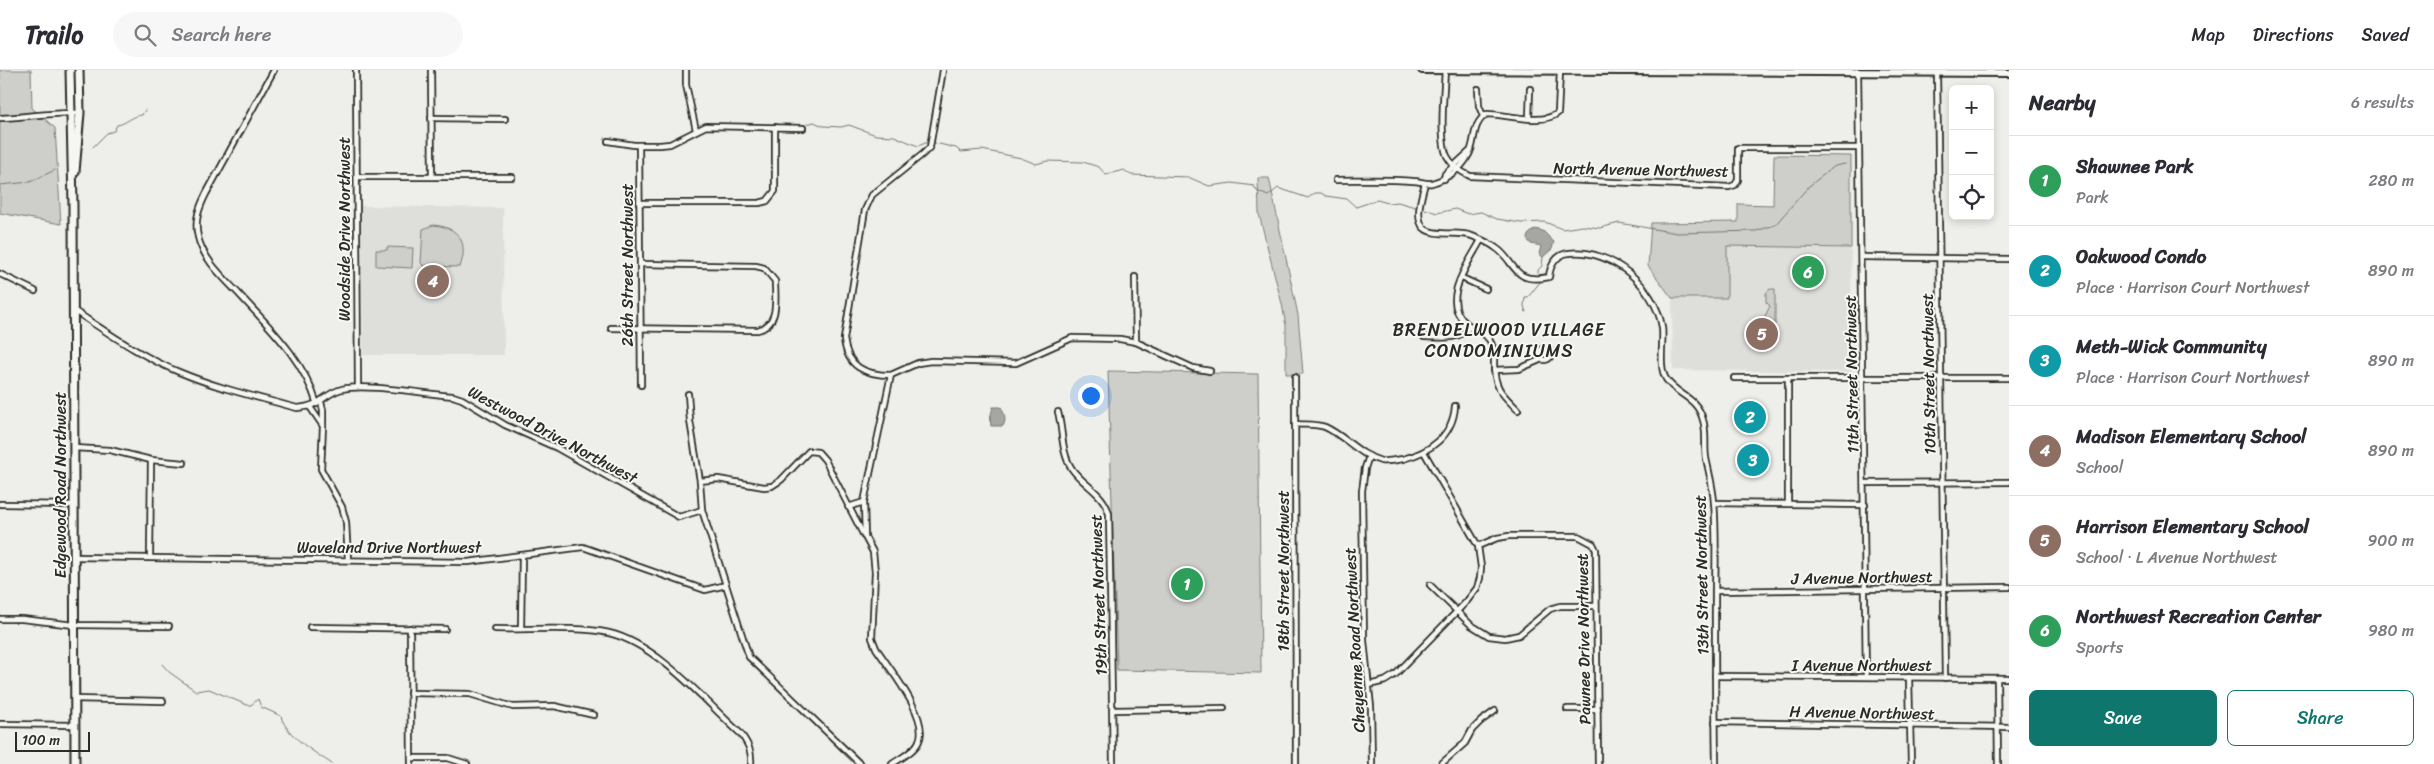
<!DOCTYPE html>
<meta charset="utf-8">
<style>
:root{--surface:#fff;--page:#f7f7f7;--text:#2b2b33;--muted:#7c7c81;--line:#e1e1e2;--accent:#0f766e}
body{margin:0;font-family:Sriracha,sans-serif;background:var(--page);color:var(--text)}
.controls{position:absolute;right:15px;top:15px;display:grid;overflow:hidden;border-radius:8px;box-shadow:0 2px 8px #0003}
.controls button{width:45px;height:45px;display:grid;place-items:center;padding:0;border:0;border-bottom:1px solid var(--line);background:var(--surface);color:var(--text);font:25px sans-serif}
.scale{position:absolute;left:15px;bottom:12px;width:75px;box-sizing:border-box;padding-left:5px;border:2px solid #2b2b2b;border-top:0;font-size:14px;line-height:18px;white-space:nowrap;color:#2b2b2b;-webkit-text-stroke:4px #f6f6f2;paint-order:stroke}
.you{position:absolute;left:1090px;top:325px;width:18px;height:18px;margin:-12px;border:4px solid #fff;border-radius:50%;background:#1a73e8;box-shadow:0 0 0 8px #1a73e833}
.badge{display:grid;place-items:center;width:32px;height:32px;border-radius:50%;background:var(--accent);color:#fff;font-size:16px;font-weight:700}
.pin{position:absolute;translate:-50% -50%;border:2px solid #fff;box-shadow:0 1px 5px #0006}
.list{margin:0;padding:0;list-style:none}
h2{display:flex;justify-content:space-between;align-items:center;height:65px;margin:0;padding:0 20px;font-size:21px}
h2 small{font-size:16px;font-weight:400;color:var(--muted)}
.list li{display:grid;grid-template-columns:32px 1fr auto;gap:15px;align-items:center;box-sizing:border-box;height:90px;padding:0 20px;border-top:1px solid var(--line)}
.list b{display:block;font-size:19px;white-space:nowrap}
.list p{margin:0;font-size:16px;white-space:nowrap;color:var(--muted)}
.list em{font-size:16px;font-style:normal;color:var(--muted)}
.actions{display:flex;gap:10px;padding:15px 20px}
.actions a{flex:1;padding:11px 0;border:1px solid var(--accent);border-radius:8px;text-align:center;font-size:18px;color:var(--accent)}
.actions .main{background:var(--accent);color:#fff}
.icon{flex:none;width:28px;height:28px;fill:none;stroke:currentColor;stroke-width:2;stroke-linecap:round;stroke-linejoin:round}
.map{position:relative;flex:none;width:2009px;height:694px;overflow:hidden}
header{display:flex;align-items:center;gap:30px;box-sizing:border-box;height:70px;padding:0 25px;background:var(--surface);border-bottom:1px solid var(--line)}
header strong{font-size:24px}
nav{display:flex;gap:28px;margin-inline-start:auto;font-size:18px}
.search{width:350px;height:45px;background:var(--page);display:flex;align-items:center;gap:12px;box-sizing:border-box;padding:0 18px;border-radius:28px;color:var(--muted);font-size:19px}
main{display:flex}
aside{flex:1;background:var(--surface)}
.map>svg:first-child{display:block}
.built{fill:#dededb}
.green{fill:#cececa;stroke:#7c7c7a}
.water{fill:#a6a6a3;stroke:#757573}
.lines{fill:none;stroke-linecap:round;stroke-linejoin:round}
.stream{stroke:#757573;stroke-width:1}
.street-casing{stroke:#2b2b2b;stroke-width:8}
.secondary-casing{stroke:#2b2b2b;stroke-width:10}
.primary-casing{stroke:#2b2b2b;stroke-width:11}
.street{stroke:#f6f6f2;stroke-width:4.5}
.secondary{stroke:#f6f6f2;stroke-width:6}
.primary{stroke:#f6f6f2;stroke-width:7}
.labels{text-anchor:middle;stroke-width:4;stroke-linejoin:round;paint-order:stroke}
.street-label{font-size:16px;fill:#2b2b2b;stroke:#f6f6f2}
.neighbourhood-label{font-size:18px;letter-spacing:1px;fill:#2b2b2b;stroke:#f6f6f2}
</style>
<header>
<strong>Trailo</strong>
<div class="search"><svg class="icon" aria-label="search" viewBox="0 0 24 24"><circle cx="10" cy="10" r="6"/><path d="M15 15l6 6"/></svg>Search here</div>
<nav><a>Map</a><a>Directions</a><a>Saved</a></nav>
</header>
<main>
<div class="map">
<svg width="2009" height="694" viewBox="0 0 2009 694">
<rect width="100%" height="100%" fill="#eeeeea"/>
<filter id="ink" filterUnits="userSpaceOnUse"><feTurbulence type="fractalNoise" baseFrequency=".02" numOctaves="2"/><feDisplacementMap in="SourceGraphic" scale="10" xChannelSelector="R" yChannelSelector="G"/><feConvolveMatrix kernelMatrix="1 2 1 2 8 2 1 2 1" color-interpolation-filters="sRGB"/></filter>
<g filter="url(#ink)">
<!-- built -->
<g class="built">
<polygon points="361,136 503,138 504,285 363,285"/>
<polygon points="1727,176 1851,178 1852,302 1673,300 1672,228 1726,228"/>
</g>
<!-- green -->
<g class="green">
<polygon points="0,0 31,0 32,38 55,58 61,154 0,143"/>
<polygon points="1774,85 1851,86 1851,178 1727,176 1727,228 1672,228 1648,196 1651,153 1738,152 1738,134 1773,135"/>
<polygon points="1258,108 1269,108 1298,245 1303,304 1286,304 1286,256 1282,234 1259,144"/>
<path d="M433 155C459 157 469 172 460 197L424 196 421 193 423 159Z"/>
<polygon points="387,177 413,178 412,198 376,196 376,180 387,180"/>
<polygon points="1770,219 1775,219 1775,255 1769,255 1763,250 1770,236 1766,232 1766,223"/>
<polygon points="1108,301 1258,304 1261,603 1117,600"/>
</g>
<!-- water -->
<g class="water">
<polygon points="1535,159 1543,161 1554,172 1552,179 1543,187 1539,184 1541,176 1531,174 1527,169 1528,165"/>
<path d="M993 337H1001C1004 343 1007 350 1003 356H991L990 348Z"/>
</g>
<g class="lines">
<!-- stream -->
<g class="stream">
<polyline points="807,54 814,52 823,56 841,57 849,55 876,65 894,66 918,76 928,72"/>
<polyline points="935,73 956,78 961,82 982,80 1021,88 1036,94 1047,91 1083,92 1099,97 1106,105 1124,100 1131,105 1188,107 1209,116 1232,113 1254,116 1257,121 1268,126 1278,118 1308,128 1315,123 1321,123 1326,126 1347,129 1356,137 1377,130 1388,133 1398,132 1415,137"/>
<path d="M93 77 107 63 114 61 117 55C126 54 133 45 142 45L145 40"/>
<polyline points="0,115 30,112 55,100"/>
<polyline points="1425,139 1437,143 1455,139 1468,144 1481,142 1497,149 1521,153 1545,152 1562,159 1583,156 1600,158 1619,153 1677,163 1756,161 1775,155 1809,116 1835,96 1845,94"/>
<polyline points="1538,203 1538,200 1542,196 1543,187"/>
<polyline points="1526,242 1524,236 1525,227 1528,227 1541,211"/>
<path d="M162 594 169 602 196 621 209 619 247 635H251L258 629 261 637 281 646C286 666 316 683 332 694"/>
</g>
<!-- street casing -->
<g class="street-casing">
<g id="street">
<path d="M274 0 206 124C199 138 194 151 198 167 203 189 223 207 238 223 269 257 303 288 317 334"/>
<polyline points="356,0 358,317"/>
<polyline points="431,0 432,107"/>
<polyline points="686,0 686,15 696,60"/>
<path d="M1445 0C1444 21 1439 69 1447 86 1452 96 1461 102 1470 106L1729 117 1735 115 1738 110V78H1859"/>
<polyline points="1858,1 1866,607"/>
<polyline points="1937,2 1945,608"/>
<polyline points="1478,19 1479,36 1483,46"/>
<path d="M0 48C27 47 53 42 80 43"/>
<polyline points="431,48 505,49"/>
<polyline points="1529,48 1530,19"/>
<polyline points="608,71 634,75 660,75 670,74 706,56 803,58"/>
<polyline points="639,75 641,315"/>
<polyline points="357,107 512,107"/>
<polyline points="1444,109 1445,104 1469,82"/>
<path d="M1336 110C1362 110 1388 109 1413 111 1420 111 1425 114 1432 113 1446 109 1461 100 1468 86 1477 72 1470 55 1487 44 1506 44 1542 56 1558 43L1560 1"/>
<path d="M1425 113C1422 125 1414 148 1424 158 1433 167 1460 161 1472 166 1480 169 1490 173 1496 178 1516 191 1512 215 1549 207 1550 195 1557 184 1569 183 1611 178 1655 216 1662 257 1664 272 1658 296 1666 309 1677 326 1697 326 1703 350 1707 362 1704 375 1706 388 1709 403 1713 417 1714 432 1717 466 1715 501 1715 535 1715 588 1715 641 1716 694"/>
<polyline points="639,133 759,133 767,131 775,121 775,57"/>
<path d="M1481 170C1469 193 1439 231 1466 253 1476 261 1487 262 1492 275 1495 280 1494 288 1494 294 1494 318 1502 324 1518 340"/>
<polyline points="1861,187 2009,189"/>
<polyline points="0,204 35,221"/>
<polyline points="1135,207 1136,272"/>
<polyline points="1462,208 1486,219"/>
<path d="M73 240C107 262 142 287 179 302 217 318 257 327 297 338 323 336 323 324 342 319 366 313 425 324 453 326L462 329 505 355 557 378 679 447 702 440"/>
<path d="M611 258 758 260C780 254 775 229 775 211L764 198 756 196 640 194"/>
<path d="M1424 267C1440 267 1460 271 1471 256"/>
<circle cx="1545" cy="284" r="6"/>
<polyline points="1494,300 1519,299 1542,289"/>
<path d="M891 305C865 305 847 297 844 269L865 140 872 125 923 84 930 77 943 0"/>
<polyline points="1295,307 1296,694"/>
<polyline points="1734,308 2009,308"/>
<polyline points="1788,309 1788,434"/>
<polyline points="688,324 690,351 700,411"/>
<polyline points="321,332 323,340 323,356"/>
<polyline points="310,337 323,356 321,399 342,437 346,452 348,490"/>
<path d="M1058 342C1063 360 1061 383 1072 399 1084 416 1104 423 1109 444L1113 694"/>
<path d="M1295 354C1304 355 1317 354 1325 357 1345 366 1359 385 1381 391 1388 392 1396 390 1403 389 1430 382 1453 366 1455 336"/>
<polyline points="74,378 110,380 151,390 184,393"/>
<polyline points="1369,386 1365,398 1362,421 1364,571 1371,637 1372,694"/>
<polyline points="1865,413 2009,412"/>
<polyline points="1714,433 1865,435"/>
<polyline points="0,434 74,435"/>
<polyline points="848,437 864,432"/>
<polyline points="1478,476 1497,468 1509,466 1578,466 1593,474 1596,480 1598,694"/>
<polyline points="74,487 468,492 583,477 705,520 726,515"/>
<polyline points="150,487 151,390"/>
<polyline points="1430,515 1471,555 1489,566 1505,568 1519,565 1550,539 1560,536 1596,536"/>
<polyline points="1715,521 2009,517"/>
<polyline points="0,549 22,549 74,555 169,556"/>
<polyline points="310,557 445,559"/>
<polyline points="410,558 411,694"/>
<path d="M495 559C528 560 579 556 609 563 657 574 705 631 741 664 748 674 752 681 751 694"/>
<polyline points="521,559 522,485"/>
<polyline points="1715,606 2009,608"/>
<polyline points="1909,607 1911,694"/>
<polyline points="1997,608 1998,694"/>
<polyline points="1369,615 1385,611 1396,604 1467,531 1477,518 1480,508 1481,497 1478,476 1424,382"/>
<polyline points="410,623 470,624 513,637 554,636 594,645"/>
<polyline points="74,629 163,631"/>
<polyline points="1567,639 1598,639"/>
<polyline points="1114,640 1224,638"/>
<polyline points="1715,652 2009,657"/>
<polyline points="0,654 74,655"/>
<polyline points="411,688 448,688 467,694"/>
<polyline points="860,694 749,587 702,440 700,411 718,409 764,417 772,416 781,410 809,381 818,382 825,390 864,466"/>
<path d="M892 694C901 688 915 681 919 671 930 648 889 598 876 578L872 568 875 502 873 482 865 467 864 432 891 305 918 293 931 291 1016 293 1072 268 1120 269 1136 272 1193 298 1210 301"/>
<polyline points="1441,694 1465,673 1472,660 1481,651 1495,641"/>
</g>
</g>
<!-- secondary casing -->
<g class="secondary-casing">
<polyline id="secondary" points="1422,0 2009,3"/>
</g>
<!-- primary casing -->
<g class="primary-casing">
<g id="primary">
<polyline points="70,0 73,135 75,694"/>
<polyline points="75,102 80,43 79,0"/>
</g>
</g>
<!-- street -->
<use href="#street" class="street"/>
<!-- secondary -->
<use href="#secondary" class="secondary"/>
<!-- primary -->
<use href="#primary" class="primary"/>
</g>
</g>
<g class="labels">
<!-- street labels -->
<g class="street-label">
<text transform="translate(1641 99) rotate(1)" y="6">North Avenue Northwest</text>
<text transform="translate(344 159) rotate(-90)" y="6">Woodside Drive Northwest</text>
<text transform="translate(627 195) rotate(-90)" y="6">26th Street Northwest</text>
<text transform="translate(1851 304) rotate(-91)" y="6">11th Street Northwest</text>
<text transform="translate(1928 304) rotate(-91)" y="6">10th Street Northwest</text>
<text transform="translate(553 364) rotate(28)" y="6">Westwood Drive Northwest</text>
<text transform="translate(60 415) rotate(-90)" y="6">Edgewood Road Northwest</text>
<text x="389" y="483">Waveland Drive Northwest</text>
<text transform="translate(1283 501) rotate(-90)" y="6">18th Street Northwest</text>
<text transform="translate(1701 505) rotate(-91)" y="6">13th Street Northwest</text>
<text transform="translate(1862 507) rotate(-1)" y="6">J Avenue Northwest</text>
<text transform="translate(1098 525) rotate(-92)" y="6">19th Street Northwest</text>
<text transform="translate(1583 569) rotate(-91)" y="6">Pawnee Drive Northwest</text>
<text transform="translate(1354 570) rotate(-93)" y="6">Cheyenne Road Northwest</text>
<text x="1862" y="601">I Avenue Northwest</text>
<text transform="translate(1862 642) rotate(1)" y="6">H Avenue Northwest</text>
</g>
<!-- neighbourhood labels -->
<g class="neighbourhood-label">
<text x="1499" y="266">BRENDELWOOD VILLAGE<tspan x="1499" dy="21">CONDOMINIUMS</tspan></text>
</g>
</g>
</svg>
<div class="controls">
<button>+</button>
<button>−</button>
<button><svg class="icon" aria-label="locate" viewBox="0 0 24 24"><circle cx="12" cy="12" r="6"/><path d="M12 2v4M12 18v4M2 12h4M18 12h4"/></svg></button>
</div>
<div class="scale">100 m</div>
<div class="you"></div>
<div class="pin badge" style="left:1187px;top:514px;background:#2e9e5b">1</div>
<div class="pin badge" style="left:1750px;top:347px;background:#0f9aa8">2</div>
<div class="pin badge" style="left:1753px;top:390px;background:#0f9aa8">3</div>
<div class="pin badge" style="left:433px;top:211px;background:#8d6e63">4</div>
<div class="pin badge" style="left:1762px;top:264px;background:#8d6e63">5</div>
<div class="pin badge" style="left:1808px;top:202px;background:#2e9e5b">6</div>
</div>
<aside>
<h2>Nearby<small>6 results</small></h2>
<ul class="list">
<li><span class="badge" style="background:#2e9e5b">1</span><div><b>Shawnee Park</b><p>Park</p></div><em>280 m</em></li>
<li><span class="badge" style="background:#0f9aa8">2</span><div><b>Oakwood Condo</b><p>Place · Harrison Court Northwest</p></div><em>890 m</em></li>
<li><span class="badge" style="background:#0f9aa8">3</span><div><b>Meth-Wick Community</b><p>Place · Harrison Court Northwest</p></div><em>890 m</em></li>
<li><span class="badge" style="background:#8d6e63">4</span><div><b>Madison Elementary School</b><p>School</p></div><em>890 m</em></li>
<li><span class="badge" style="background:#8d6e63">5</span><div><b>Harrison Elementary School</b><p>School · L Avenue Northwest</p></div><em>900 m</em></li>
<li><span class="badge" style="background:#2e9e5b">6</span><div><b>Northwest Recreation Center</b><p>Sports</p></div><em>980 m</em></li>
</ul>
<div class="actions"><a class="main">Save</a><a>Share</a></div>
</aside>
</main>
